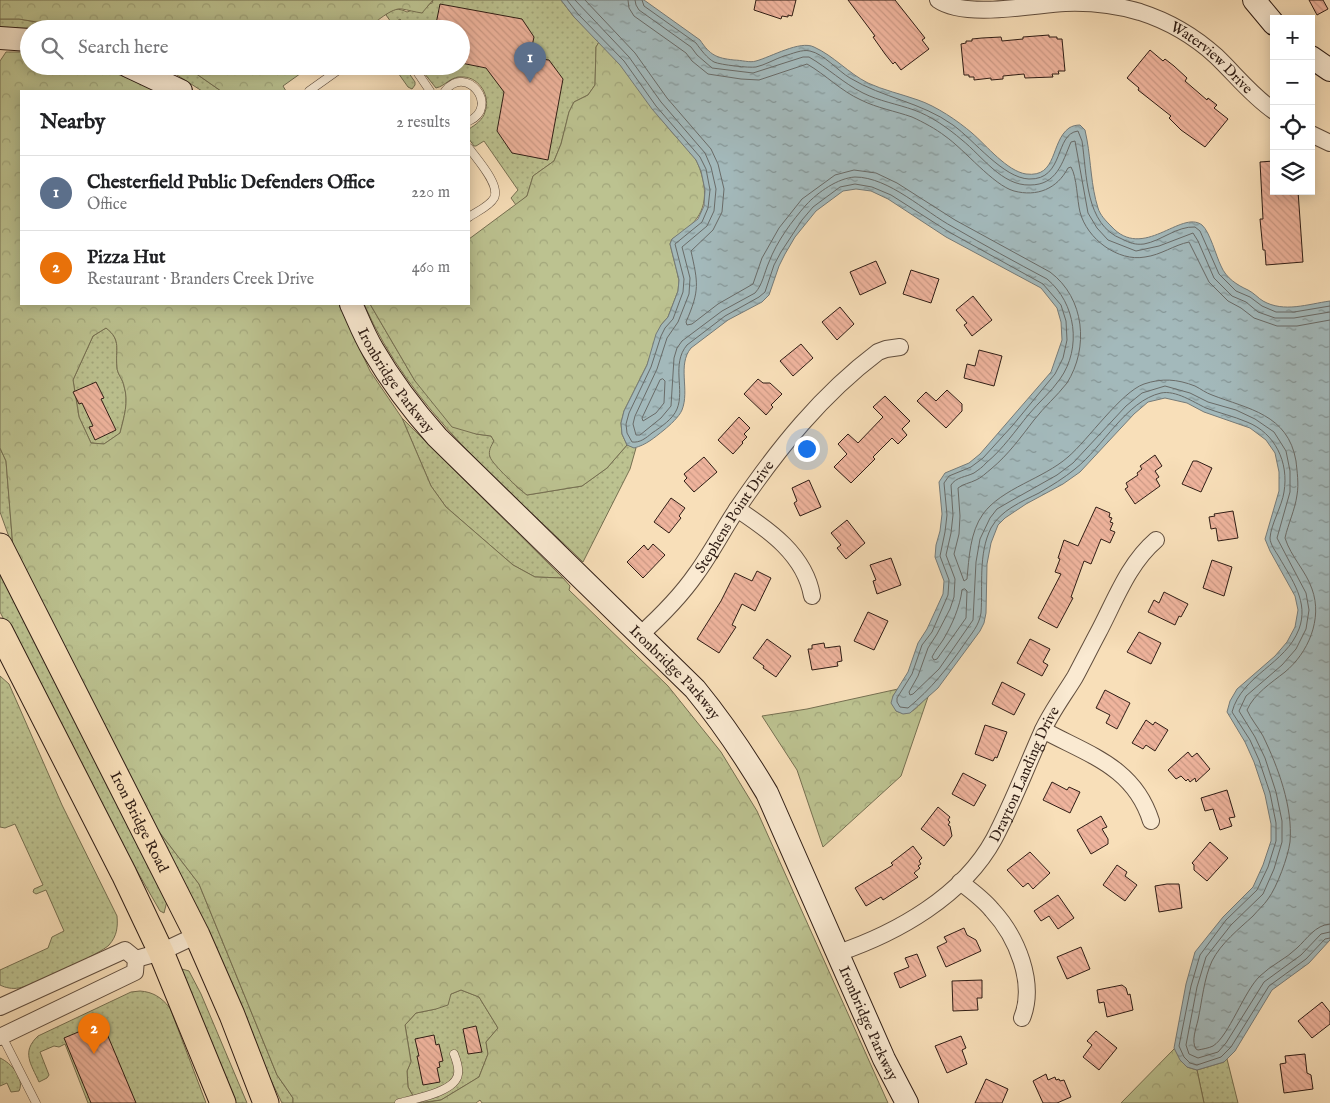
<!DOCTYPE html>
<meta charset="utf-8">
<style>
:root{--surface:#fff;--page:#f6f6f6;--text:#202124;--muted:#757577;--line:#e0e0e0;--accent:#8f2418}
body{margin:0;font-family:"IM FELL English",serif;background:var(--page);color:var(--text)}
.controls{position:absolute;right:15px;top:15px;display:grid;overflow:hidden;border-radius:0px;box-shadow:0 2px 12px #0003}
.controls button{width:45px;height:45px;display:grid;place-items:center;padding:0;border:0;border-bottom:1px solid var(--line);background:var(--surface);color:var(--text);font:25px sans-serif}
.you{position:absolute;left:806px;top:448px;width:18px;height:18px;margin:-12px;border:4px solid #fff;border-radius:50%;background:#1a73e8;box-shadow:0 0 0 8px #1a73e833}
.badge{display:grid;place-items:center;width:32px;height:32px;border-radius:50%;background:var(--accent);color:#fff;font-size:16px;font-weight:700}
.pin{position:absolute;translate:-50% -41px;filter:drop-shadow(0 1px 2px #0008)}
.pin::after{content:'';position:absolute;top:26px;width:18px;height:15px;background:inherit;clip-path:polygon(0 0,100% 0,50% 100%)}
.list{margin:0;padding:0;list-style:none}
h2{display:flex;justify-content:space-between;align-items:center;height:65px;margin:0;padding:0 20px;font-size:21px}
h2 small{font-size:16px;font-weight:400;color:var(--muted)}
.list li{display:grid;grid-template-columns:32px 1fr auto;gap:15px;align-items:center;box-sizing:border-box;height:75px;padding:0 20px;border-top:1px solid var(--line)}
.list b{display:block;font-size:19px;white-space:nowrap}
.list p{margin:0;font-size:16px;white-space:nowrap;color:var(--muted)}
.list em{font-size:16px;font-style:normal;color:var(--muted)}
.icon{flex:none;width:28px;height:28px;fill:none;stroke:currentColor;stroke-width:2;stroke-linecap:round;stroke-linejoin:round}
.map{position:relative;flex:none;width:1330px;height:1103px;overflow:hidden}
.search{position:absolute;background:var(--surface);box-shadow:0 2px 12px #0003;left:20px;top:20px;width:450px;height:55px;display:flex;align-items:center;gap:12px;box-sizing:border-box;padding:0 18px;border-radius:28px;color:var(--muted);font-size:19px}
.panel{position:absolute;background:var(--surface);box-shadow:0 2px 12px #0003;left:20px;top:90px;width:450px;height:215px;border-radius:0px}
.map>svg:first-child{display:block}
.grass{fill:url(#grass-dots);stroke:#767052}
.forest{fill:url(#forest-crowns);stroke:#767052;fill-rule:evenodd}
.water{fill:url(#water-ripples);stroke:#757b79}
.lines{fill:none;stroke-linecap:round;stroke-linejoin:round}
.shore{stroke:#696b68;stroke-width:1}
.building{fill:url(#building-back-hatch);stroke:#2f1d15}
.lane-casing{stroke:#614e3e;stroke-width:9}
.street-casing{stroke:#614e3e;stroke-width:18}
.secondary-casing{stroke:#2f1d15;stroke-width:24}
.primary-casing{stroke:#2f1d15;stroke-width:27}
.lane{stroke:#faead2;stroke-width:8}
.street{stroke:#faead2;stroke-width:16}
.secondary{stroke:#faead2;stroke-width:22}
.primary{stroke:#f8dfb9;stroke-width:25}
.labels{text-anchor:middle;stroke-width:4.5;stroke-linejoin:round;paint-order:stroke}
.street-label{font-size:15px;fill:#2f1d15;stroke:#faead2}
</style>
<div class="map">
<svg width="1330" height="1103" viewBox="0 0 1330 1103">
<defs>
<pattern id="grass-dots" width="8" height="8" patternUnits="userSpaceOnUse" patternTransform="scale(1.25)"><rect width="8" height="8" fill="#bcc290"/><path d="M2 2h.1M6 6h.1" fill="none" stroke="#a2a67b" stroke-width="1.8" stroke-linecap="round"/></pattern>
<pattern id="forest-crowns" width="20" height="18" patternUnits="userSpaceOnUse" patternTransform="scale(1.25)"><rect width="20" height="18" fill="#bcc290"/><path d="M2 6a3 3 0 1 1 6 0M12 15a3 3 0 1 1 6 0" fill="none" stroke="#a2a67b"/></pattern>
<pattern id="water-ripples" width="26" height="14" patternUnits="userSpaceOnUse" patternTransform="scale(1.25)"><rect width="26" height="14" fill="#a3b9bb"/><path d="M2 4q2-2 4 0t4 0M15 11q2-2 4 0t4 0" fill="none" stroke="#859697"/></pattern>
<pattern id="building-back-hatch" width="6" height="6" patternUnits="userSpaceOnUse" patternTransform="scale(1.25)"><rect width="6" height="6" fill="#efb49d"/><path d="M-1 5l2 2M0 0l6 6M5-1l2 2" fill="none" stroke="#cd9a86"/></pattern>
</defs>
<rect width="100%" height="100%" fill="#f8dfb9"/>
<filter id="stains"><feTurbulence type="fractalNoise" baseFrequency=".004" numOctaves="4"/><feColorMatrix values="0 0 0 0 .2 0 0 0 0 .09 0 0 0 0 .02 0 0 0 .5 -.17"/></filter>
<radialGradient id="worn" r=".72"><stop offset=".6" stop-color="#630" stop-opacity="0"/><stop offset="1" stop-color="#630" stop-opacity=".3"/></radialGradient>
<!-- grass -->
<g class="grass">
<path d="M433 0H561L574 17 599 42 596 47 595 85 588 95 574 102 569 112 561 144 554 161 533 176 527 196 516 205 511 198 518 190 484 141 476 146H474L469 139V129C475 125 483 120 485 112 491 97 480 78 464 77 451 75 446 86 436 88L424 73 431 66H461V29H407L400 19 394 23 391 22 386 15C392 8 399 8 407 12L432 3Z"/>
<polygon points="0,19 19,19 78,29 0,28"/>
<polygon points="160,66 185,66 221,91 202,91 177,75"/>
<polygon points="396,66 404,66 415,82 415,85 412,89 408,87 396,70"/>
<path d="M364 304H370L415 381 476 434 491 436 494 441 490 457 517 487 527 495 582 486 607 468 627 445 636 448 630 469 583 562C502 483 410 410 364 304Z"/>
<path d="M106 328C122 340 115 350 117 367 117 374 123 379 124 386 129 402 124 417 120 433L104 444 91 443 79 417 73 380 93 336Z"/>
<polygon points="402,418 563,578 535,577 513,565 446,507 431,486"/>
<polygon points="0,448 6,461 13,548 0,512"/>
<polygon points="0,560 167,901 164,913 160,911 97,801 0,612"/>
<path d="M0 676 9 684 62 805 117 916C118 927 117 936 109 945 102 953 31 986 19 988 12 989 6 988 0 985V970L48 948 52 937 64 931 46 890 36 894 33 892 34 889 43 885 15 824 5 828 0 827Z"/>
<polygon points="151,821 199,884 277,1075 293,1098 293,1103 282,1103 246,1029"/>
<polygon points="182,969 189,971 201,994 247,1103 233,1103 181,970"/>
<polygon points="461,990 479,997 498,1028 486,1042 488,1054 479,1077 441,1100 417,1103 408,1087 407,1071 411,1061 405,1025 416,1013 436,1009 451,994"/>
<path d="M140 991C153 992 161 997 170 1008L206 1103H88L65 1044 59 1047 54 1046 40 1052 49 1075 47 1078 39 1082C31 1064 21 1052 38 1036L131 992Z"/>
<path d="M0 1058C11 1063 25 1078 19 1091L11 1092 7 1083 0 1086Z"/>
<polygon points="1227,1059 1238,1103 1204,1103 1197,1070 1224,1062"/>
</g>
<!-- forest -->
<g class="forest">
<path d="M0 0H433L422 13C415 12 408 10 402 9 392 7 375 23 366 29H78L19 19H0Z"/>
<path d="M599 42C623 65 642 93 662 120 672 134 685 145 695 158 699 165 701 172 703 180 709 209 697 224 672 239L670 244 679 280 678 291 668 317 661 325 647 365 624 411 621 423 622 434 627 445 607 468 582 486 527 495C519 489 493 465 490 457 488 451 491 446 494 441L491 436 476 434 452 427 415 381 370 304H469V239L527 196 533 176 554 161 561 144 569 112 574 102 588 95 595 85 596 47Z"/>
<path d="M6 52H29V66H96L146 85 157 91H21V304H339L370 371 402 418 431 486 446 507 513 565 535 577 563 578 570 586 569 590 668 686 721 752 757 811 888 1103H482L480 1100 476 1103H423L441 1100 479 1077 488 1054 486 1042 498 1028 479 997 461 990 451 994 448 1005 436 1009 416 1013 405 1025 411 1062 407 1071 408 1087 417 1103H293V1098L277 1075 199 884 151 821 13 548 6 461 0 448V61ZM106 328C122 340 115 350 117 367 117 374 123 379 124 386 129 402 124 417 120 433L104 444 91 443 79 417 73 380 93 336Z"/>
<polygon points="185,66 311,66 283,86 286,91 221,91"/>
<path d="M898 689 893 696 896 711C912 718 919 705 929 694L901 776 823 847 797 770 762 716 807 709Z"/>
<polygon points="1175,1048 1187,1067 1197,1070 1204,1103 1121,1103"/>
</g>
<!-- water -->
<path class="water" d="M561 0H644L700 40C710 55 716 58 734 60 741 60 750 63 756 61 771 57 800 40 814 47 834 56 848 73 868 83 883 90 901 94 918 100 936 106 958 121 972 133 987 146 1007 171 1026 174 1058 178 1050 142 1069 128 1072 126 1076 125 1080 125L1085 130 1087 140C1091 162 1091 186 1098 208 1100 215 1106 221 1111 226 1143 262 1181 209 1202 225 1210 232 1216 256 1221 266 1226 278 1237 285 1248 290 1254 293 1258 298 1263 301 1284 313 1308 304 1330 301V940L1309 963 1272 990 1235 1051 1224 1062 1197 1070 1187 1067 1180 1060 1174 1048 1186 984 1195 952 1223 917 1253 887 1263 865 1271 841V824L1265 795 1254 762 1245 742 1227 712 1230 701 1237 689 1275 656 1287 642 1295 627 1298 610 1295 596 1270 551 1265 539 1279 491V472L1275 453 1266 440 1250 428 1204 412 1187 403 1165 398 1148 402 1134 414 1080 472 1063 484 1026 504 1005 518 998 525 991 543 987 564 986 613 984 623 980 631 938 688 910 713 903 714 896 711 891 703 893 696 908 672 918 643 927 629 943 594 944 581 935 557 936 545 940 531 942 514 939 482 945 473 969 463 980 454 1051 372 1062 340 1061 322 1057 308 1041 288 946 237 888 199 871 191 856 189 843 191 816 211 795 237 785 254 779 266 769 295 762 302 728 320 691 348C677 365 690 390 682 410 679 417 670 425 664 430 654 438 646 445 634 448L627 445 622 434 621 423 624 411 647 365 656 334 661 325 668 317 678 291 679 280 670 244 672 239 698 219 704 206 705 190 701 171 696 160 652 109 620 65 574 17Z"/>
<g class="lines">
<!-- shore -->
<g class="shore">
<path d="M567 0 578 14 624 61 656 106 700 157 706 169 710 190 708 208 702 222 675 244 684 279 683 292 673 319 665 328 661 336 651 367 629 413 626 424 627 433 632 442C640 443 646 438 652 433 661 427 673 419 677 409 685 390 671 364 687 345L725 316 759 297 765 292 774 265 781 252 802 220 813 207 840 187 855 184 872 187 891 195 949 232 1043 284 1061 305 1066 321 1067 340 1063 358 1055 374 1013 425 983 458 971 467 949 476 944 483 947 515 945 532 940 556 949 580 948 595 932 632 922 645 912 674 897 698V702L900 707 908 708C931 689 948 668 965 643 971 634 979 626 981 613 983 586 978 554 991 528 1001 510 1021 502 1039 493 1051 486 1064 478 1075 469 1103 447 1126 401 1161 393 1176 390 1193 402 1206 408 1219 413 1233 416 1247 422 1275 433 1289 462 1284 492 1282 506 1271 524 1270 538 1270 544 1276 552 1279 557 1292 580 1309 602 1299 629 1286 664 1242 675 1232 712L1250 740 1259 760 1270 793 1276 823V841L1268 867 1257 890 1226 920 1200 955 1191 986 1179 1046 1184 1057 1190 1063 1197 1065 1221 1057 1231 1047 1269 986 1306 959 1325 939 1330 938"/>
<path d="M575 0 629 57 661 102 705 153 711 167 716 189 714 211 707 226 682 247 690 278 689 294 678 322 667 338 657 369 635 416 633 424 636 435H640L661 418 671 406 674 358 677 348 682 341 722 311 755 293C763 284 764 273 769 262 777 241 792 221 806 205 818 192 838 178 855 177 889 177 925 212 953 227 984 245 1015 262 1047 279 1076 303 1082 348 1060 379 1051 392 1039 402 1029 414 1015 431 1003 449 986 463 983 467 978 470 974 473 966 477 956 477 951 485L953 515 951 533 946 555 955 579 954 597 950 609 937 634 928 648 918 676 909 692 910 695 913 694 939 669 973 620 976 562 980 539 990 518 997 509 1009 502 1057 475 1073 463 1126 406 1142 393 1165 386 1190 393 1208 402 1236 410 1255 419 1274 432 1286 451 1290 471V492L1277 538 1306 593 1309 610 1306 629 1296 649 1282 665 1246 696 1239 711 1255 737 1265 758 1276 792 1282 821V842L1274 869 1263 894 1231 925 1206 957 1197 987 1186 1045 1189 1054 1198 1058 1218 1052 1226 1043 1264 982 1301 955 1321 934 1330 932"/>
<path d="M585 0 635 53 667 98 711 149 718 164 724 189 722 212 713 230 691 251C698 283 700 290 686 322L687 325 692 324 718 304 753 284 762 258 779 228 802 199 835 175 854 170 876 173 897 183 955 220 1050 272C1085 298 1089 348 1067 383 1057 396 1044 407 1034 420 1021 437 1008 455 991 469 986 473 981 478 976 480 970 483 963 484 958 488L960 516 959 534 954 554 964 581 967 579C969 558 970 532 983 514 1002 488 1043 479 1068 457 1088 440 1121 392 1144 384 1162 378 1177 379 1195 386 1201 389 1206 393 1212 395 1248 409 1288 414 1296 461 1297 471 1299 484 1297 495 1295 510 1288 524 1285 538 1291 557 1306 571 1312 589 1323 619 1308 653 1285 672 1271 683 1254 694 1247 710 1251 719 1258 727 1263 736 1278 767 1293 807 1290 842 1288 857 1277 887 1268 899 1264 905 1258 910 1253 916 1239 929 1221 943 1212 961 1204 978 1202 1001 1198 1020 1196 1029 1191 1041 1196 1049L1198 1050C1203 1049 1209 1048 1213 1046 1229 1036 1244 991 1260 976 1271 965 1286 959 1297 948 1307 939 1315 925 1330 924"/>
<path d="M628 0 629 8 634 16 686 53 692 61 708 74 741 79 759 80 807 64C826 75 841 91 861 100 877 108 895 111 912 117 923 122 936 129 945 136 965 150 993 185 1014 191 1037 197 1057 189 1068 168L1071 167C1077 177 1077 200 1080 212 1087 239 1118 262 1145 257 1161 255 1174 245 1189 242L1209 282 1228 301 1241 308 1254 318 1277 326H1297L1330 320"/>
<path d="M635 0 636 5 639 10 691 47 697 55 712 68 753 73 803 57H809C828 68 843 83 863 93 879 101 897 104 914 110 931 116 948 128 962 140 982 156 1002 186 1030 185 1057 185 1062 163 1071 142L1075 141 1088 213 1097 228 1108 240 1136 251 1159 246 1193 233 1198 241 1214 278 1232 296 1246 302 1258 312 1275 318H1294L1330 312"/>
<path d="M642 0 644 6 696 43C701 50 707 58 714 62 721 65 749 68 756 67 765 65 775 59 784 56 792 54 802 49 810 51 824 54 838 71 850 78 883 98 921 102 953 125 974 140 1003 178 1029 179 1065 180 1054 134 1078 131L1082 141C1087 174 1085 225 1122 239 1130 243 1135 245 1144 244 1161 241 1177 226 1195 227L1200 231 1219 274 1236 291 1250 297 1262 306 1276 312H1294L1330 306"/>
<polygon points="663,379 665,381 664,403 656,413 643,421 642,418 660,380"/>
<path d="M965 589 967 591 966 618 937 659 934 660 932 657C935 651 939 646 943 640 952 625 960 607 962 590Z"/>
</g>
</g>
<!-- building -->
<g class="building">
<polygon points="756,0 796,0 792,16 788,15 788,17 782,16 781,19 754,10"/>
<polygon points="848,0 895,0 925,38 922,40 929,49 901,70 895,62 893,64 885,54 873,37 875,36"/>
<polygon points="1309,0 1323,0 1328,9 1317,15"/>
<polygon points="440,4 522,19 534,37 532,46 541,59 549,60 563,79 548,160 512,153 497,131 504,92 486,68 461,63 461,29 435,29"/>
<polygon points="1049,35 1049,37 1057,37 1057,39 1062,39 1065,71 1058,71 1059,74 1052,74 1053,77 1025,78 1024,74 1003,76 1003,79 991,80 991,78 974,80 974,77 969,77 969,75 964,75 961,44 966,43 966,41 972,41 972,39 982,38 1001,37 1002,41 1023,39 1023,37"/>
<polygon points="1150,50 1163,61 1165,59 1174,66 1187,78 1185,81 1207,100 1208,98 1217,105 1214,108 1228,119 1205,147 1181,130 1169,118 1171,116 1138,90 1139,88 1127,78"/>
<polygon points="1274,161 1274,191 1298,191 1303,262 1266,265 1265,250 1263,250 1260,219 1263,219 1260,162"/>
<polygon points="876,261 886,283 860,295 850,272"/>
<polygon points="911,270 939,279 931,303 903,294"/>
<polygon points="973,296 992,320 972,336 964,325 967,323 956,310"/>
<polygon points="840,307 854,324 837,340 822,322"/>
<polygon points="801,344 813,358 793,376 780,361"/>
<polygon points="979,350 1002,356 994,386 964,378 967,364 975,366"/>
<polygon points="758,379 763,383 770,383 782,394 771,405 773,407 766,415 744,394"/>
<polygon points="96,382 104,398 101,399 116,430 95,440 89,427 93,426 82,403 79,404 73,392"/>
<polygon points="947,390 962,404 962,411 946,428 917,401 926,392 936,401"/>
<polygon points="885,396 910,421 902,429 907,435 898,444 892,438 873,457 875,459 851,483 834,467 847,454 838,444 848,434 858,443 883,417 873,407"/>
<polygon points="739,417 750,428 744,434 747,437 742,442 743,443 733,454 718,440"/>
<polygon points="1155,455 1162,466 1155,471 1159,477 1156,479 1160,486 1135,504 1125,489 1128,487 1126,483 1138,475 1137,473 1142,469 1140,466"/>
<polygon points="704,457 717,472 694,492 684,481 687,478 684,474"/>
<polygon points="1193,461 1197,461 1212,468 1201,492 1182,484"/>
<polygon points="809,480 821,507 800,516 794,503 797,501 792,488"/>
<polygon points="671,498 685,508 679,516 681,518 669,533 654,522"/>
<polygon points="1096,507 1110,513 1109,517 1112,518 1110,522 1113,523 1110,530 1115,532 1110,543 1101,539 1091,564 1084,561 1071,597 1073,598 1057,628 1038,618 1061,574 1055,572 1060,559 1058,558 1064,540 1078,546"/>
<polygon points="1233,511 1238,538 1218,541 1216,528 1211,529 1209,517 1215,516 1214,514"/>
<polygon points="847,520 865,543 846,559 837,548 841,545 831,533"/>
<polygon points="653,544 665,555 643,578 627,562 644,545 648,550"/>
<polygon points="891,558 901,585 877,594 873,581 876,580 870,565"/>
<polygon points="1212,560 1232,567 1224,596 1203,588"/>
<polygon points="757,571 771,578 755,611 742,604 732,625 736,627 719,653 697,639 721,601 735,573 752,581"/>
<polygon points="1164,592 1188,604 1181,617 1179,616 1175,625 1148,612 1154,600 1159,603"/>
<polygon points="868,612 888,621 874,650 854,641"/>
<polygon points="1139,632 1161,643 1151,664 1127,652"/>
<polygon points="767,639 791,656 776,677 763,668 764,666 753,658"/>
<polygon points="1030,639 1050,649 1043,662 1048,665 1042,676 1017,663"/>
<polygon points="824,643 825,648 840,646 842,661 837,662 838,666 812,670 808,649 812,649 812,645"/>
<polygon points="1002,682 1025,694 1014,715 992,704"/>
<polygon points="1105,690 1130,703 1117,729 1106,723 1110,715 1096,708"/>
<polygon points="1146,720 1153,725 1155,722 1168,730 1155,751 1146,745 1143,749 1132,743"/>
<polygon points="985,725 1007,732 997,758 995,757 993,761 975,754"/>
<polygon points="1188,752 1192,757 1197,753 1210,769 1196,782 1195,778 1190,782 1188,779 1186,781 1181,776 1176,779 1168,770"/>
<polygon points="963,773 986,785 974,806 952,794"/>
<polygon points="1052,782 1067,790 1069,787 1080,792 1070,813 1043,800"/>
<polygon points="1227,790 1235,817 1229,818 1232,826 1220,830 1213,809 1205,811 1201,798"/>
<polygon points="938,807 950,817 948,820 950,822 948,825 950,826 952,836 944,846 921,829"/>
<polygon points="1101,816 1107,827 1102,829 1108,839 1108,844 1091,854 1077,830"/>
<polygon points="1210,842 1228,858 1207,881 1194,870 1194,865 1192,863"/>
<polygon points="913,846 922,858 919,861 921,864 918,866 920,868 914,873 918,877 883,900 881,897 866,906 855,888 893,865 891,863"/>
<polygon points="1030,852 1050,873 1033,889 1028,883 1023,887 1007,870"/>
<polygon points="1117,865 1127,872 1125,876 1137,885 1125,901 1103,885"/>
<polygon points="1167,884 1179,884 1182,908 1159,912 1155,886"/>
<polygon points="1058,895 1074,918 1058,929 1049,916 1041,921 1034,911"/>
<polygon points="964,928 967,935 976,940 981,951 946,967 937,947 947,942 944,937"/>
<polygon points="1081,947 1090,969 1067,979 1057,957"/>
<polygon points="917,954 926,976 900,988 894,973 909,967 905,958"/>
<polygon points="982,980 982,998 977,998 978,1010 953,1011 952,981"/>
<polygon points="1122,985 1126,988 1128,995 1130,994 1133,1010 1107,1017 1104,1002 1099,1003 1097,990"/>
<polygon points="1322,1002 1330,1012 1330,1024 1312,1038 1298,1021"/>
<polygon points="102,1022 136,1103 91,1103 64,1038"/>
<polygon points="476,1026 482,1052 468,1054 463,1029"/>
<polygon points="1096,1031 1117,1048 1099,1070 1083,1057 1092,1045 1087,1041"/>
<polygon points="434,1035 436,1045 439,1044 443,1061 439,1062 440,1067 437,1068 440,1082 423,1085 417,1056 419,1056 415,1039"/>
<polygon points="961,1036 966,1048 962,1050 967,1064 947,1073 935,1046"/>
<polygon points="1305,1054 1307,1073 1311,1075 1313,1089 1284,1093 1280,1064 1286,1063 1285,1056"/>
<polygon points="1046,1074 1048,1080 1055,1077 1056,1080 1059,1079 1060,1081 1064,1080 1071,1097 1057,1103 1043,1103 1033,1081"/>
<polygon points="986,1079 1008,1089 1002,1103 975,1103"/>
</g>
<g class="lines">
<!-- lane casing -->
<g class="lane-casing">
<g id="lane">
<polyline points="413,66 430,91"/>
<polyline points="309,91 344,66"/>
<path d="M445 91C467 63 500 107 469 121"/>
<path d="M469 148C476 158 501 185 494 198 490 206 476 212 469 217"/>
<polyline points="2,1036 36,1103"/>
<path d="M399 1103C414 1099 456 1092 458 1074 459 1068 456 1059 454 1054"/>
</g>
</g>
<!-- street casing -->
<g class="street-casing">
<g id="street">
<path id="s1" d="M938 0C965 19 1032 5 1065 3 1090 2 1116 5 1140 12 1168 21 1194 36 1216 56 1235 74 1251 95 1274 111"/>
<polyline points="1311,134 1330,143"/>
<path d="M737 509C769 530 805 555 812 596"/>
<path id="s2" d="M640 635C661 616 680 597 696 574 712 552 724 528 739 506 778 449 821 395 878 352L886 349 900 347"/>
<path d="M1043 730C1089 755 1134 767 1151 821"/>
<path d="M960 882C972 891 983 899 992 910 1017 937 1036 983 1022 1018"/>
<path id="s3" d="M838 953C897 933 963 896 994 839 1012 805 1026 768 1042 732 1051 712 1064 695 1075 677 1083 662 1090 648 1098 633 1115 601 1128 564 1156 540"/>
<polyline points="136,959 161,952 197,935"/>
<polyline points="0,1007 125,950 136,959"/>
<polyline points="0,1037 135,972 136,959"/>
</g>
</g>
<!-- secondary casing -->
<g class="secondary-casing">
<g id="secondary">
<polyline points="1254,0 1274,24"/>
<polyline points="0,38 29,40"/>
<polyline points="1311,57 1330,70"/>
<polyline points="128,66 181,91"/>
<path id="s4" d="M351 304C358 319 364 335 373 350 391 381 413 410 437 437L695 689C722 722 745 756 767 793L884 1059 907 1103"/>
</g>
</g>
<!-- primary casing -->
<g class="primary-casing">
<g id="primary">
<path id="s5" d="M0 546 197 935 232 1015 266 1103"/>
<polyline points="0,631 124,874 161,952 223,1103"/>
</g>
</g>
<!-- lane -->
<use href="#lane" class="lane"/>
<!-- street -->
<use href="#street" class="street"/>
<!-- secondary -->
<use href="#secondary" class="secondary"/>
<!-- primary -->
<use href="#primary" class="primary"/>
</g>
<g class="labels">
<!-- street labels -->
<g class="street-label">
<text dy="5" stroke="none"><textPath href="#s1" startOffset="291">Waterview Drive</textPath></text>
<text dy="5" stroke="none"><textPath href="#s4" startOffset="89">Ironbridge Parkway</textPath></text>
<text dy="5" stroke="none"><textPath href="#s2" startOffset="152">Stephens Point Drive</textPath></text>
<text dy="5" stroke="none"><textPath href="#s4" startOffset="494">Ironbridge Parkway</textPath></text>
<text dy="5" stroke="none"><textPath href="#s3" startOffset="269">Drayton Landing Drive</textPath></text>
<text dy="5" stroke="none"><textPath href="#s5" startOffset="309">Iron Bridge Road</textPath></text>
<text dy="5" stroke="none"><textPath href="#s4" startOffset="898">Ironbridge Parkway</textPath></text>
</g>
</g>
<rect width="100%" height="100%" filter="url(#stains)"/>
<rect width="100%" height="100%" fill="url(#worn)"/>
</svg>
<div class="controls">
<button>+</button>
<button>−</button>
<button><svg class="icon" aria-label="locate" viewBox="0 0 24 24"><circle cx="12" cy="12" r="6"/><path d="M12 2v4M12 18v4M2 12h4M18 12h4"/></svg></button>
<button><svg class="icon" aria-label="layers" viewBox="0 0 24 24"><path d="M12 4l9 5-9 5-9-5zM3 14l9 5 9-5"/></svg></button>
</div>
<div class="you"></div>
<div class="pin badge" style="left:530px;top:83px;background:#5c6f8a">1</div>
<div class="pin badge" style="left:94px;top:1054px;background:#e8710a">2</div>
<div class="search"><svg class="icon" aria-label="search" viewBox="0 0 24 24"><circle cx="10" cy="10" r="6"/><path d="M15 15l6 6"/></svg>Search here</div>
<section class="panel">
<h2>Nearby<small>2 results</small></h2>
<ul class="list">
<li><span class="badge" style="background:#5c6f8a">1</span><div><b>Chesterfield Public Defenders Office</b><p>Office</p></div><em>220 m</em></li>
<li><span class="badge" style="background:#e8710a">2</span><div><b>Pizza Hut</b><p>Restaurant · Branders Creek Drive</p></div><em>460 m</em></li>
</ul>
</section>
</div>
